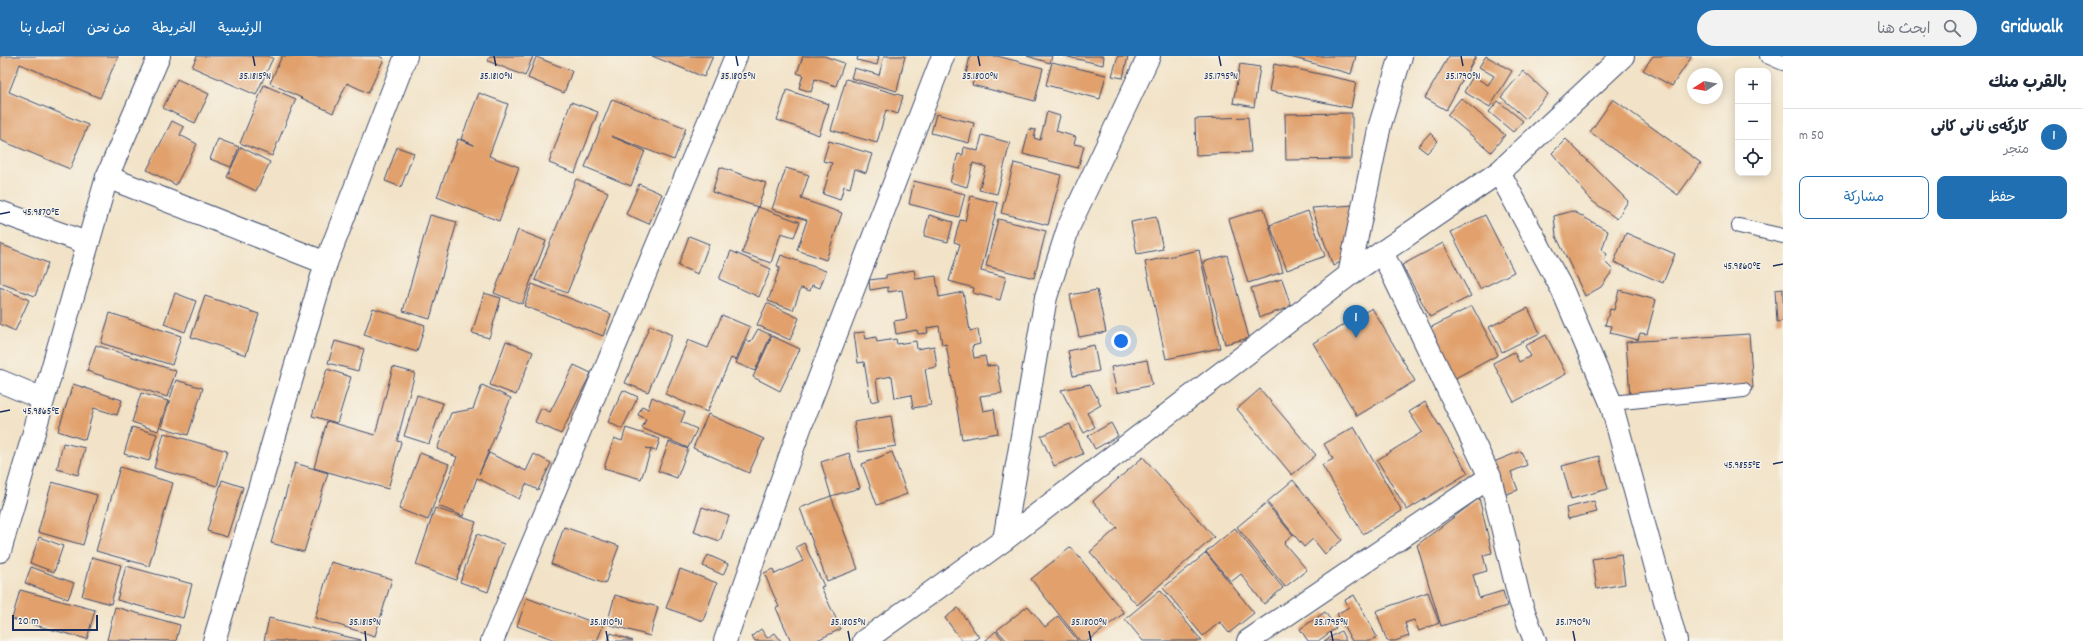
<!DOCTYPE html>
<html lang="ar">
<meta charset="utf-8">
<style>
:root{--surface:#fff;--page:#f2f2f3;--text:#1f2937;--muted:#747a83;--line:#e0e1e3;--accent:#1f6fb2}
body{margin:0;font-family:Dekko,"Playpen Sans Arabic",sans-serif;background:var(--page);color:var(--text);direction:rtl}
.controls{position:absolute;right:12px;top:12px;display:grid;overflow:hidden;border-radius:8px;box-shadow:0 2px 10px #0003}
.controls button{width:36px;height:36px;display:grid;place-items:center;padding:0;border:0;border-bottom:1px solid var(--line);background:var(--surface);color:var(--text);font:20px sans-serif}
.compass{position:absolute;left:1687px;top:12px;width:36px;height:36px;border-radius:50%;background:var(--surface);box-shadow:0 2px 10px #0003;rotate:259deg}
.scale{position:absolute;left:12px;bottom:10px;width:86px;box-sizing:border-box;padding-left:4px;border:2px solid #1b2f5e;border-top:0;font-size:11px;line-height:14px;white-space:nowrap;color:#1b2f5e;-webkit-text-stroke:3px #f7f3e8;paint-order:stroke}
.you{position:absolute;left:1121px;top:285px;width:14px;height:14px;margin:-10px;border:3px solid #fff;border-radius:50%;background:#1a73e8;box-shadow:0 0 0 6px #1a73e833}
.badge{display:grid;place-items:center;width:26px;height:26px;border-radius:50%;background:var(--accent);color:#fff;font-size:13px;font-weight:700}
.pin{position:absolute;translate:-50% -33px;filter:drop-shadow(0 1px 2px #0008)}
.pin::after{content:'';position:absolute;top:21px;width:14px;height:12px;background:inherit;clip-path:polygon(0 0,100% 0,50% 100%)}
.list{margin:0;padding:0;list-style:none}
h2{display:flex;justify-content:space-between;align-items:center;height:52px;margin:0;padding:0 16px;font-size:17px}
h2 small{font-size:13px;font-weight:400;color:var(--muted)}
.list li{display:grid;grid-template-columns:26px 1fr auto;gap:12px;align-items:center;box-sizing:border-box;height:56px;padding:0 16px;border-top:1px solid var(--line)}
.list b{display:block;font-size:15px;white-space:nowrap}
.list p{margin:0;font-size:13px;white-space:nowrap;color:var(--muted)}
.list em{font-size:13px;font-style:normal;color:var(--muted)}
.actions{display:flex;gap:8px;padding:12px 16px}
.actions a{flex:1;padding:9px 0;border:1px solid var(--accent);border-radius:8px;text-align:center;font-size:14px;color:var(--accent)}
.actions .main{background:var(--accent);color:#fff}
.icon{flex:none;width:22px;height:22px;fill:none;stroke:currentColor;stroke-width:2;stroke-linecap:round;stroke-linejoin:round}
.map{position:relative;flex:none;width:1783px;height:585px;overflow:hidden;direction:ltr}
header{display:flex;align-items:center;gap:24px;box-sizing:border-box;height:56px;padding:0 20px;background:var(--accent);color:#fff}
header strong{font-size:19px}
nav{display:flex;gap:22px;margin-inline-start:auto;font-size:14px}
.search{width:280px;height:36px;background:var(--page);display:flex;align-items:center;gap:10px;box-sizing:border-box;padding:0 14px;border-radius:22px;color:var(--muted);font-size:15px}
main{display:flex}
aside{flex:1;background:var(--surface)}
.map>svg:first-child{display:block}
.building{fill:#e1a06c}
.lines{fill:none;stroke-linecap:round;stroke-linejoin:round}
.lane-casing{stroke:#3b4a6e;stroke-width:16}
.street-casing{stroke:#3b4a6e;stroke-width:24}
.lane{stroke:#fff;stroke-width:14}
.street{stroke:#fff;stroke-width:22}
.ticks{fill:none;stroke:#1b2f5e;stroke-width:1.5}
.ticks-label{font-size:10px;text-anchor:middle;fill:#1b2f5e;stroke:#f7f3e8;stroke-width:3;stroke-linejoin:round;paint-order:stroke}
</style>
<header>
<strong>Gridwalk</strong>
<div class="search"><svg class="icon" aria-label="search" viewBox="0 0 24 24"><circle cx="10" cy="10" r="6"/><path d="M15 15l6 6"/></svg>ابحث هنا</div>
<nav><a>الرئيسية</a><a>الخريطة</a><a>من نحن</a><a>اتصل بنا</a></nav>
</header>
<main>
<aside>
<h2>بالقرب منك<small></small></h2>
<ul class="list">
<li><span class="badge">1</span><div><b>کارگەی نانی کانی</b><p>متجر</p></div><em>50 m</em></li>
</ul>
<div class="actions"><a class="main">حفظ</a><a>مشاركة</a></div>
</aside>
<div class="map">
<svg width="1783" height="585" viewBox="0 0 1783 585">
<rect width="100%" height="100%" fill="#f7f3e8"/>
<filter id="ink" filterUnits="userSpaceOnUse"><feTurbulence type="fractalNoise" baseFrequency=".025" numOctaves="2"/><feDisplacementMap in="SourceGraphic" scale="8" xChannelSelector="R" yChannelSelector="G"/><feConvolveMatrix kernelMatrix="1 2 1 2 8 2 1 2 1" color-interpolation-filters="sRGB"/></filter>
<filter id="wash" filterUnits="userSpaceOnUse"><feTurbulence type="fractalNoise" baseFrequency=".012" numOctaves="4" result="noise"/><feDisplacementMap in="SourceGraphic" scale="16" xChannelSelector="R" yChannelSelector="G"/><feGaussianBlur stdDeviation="0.9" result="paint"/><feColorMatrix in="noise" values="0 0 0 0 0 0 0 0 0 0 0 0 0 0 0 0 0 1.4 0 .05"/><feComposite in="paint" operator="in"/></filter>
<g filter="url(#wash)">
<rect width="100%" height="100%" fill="#f2e3c8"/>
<g id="blocks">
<!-- building -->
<g class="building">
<polygon points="0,0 118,0 100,42 20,8 9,36 88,69 70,113 0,84"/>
<polygon points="197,0 267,0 273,2 256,39 192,11"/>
<polygon points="282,0 379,0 384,3 368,37 347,27 333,57 270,27"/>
<polygon points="490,0 533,0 525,20 488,5"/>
<polygon points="652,0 713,0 704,21"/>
<polygon points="803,0 824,0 844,7 836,30 815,23 811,36 799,32 803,19 797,17"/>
<polygon points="858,0 879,0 877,9 857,4"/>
<polygon points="884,0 905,0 897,35 851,22 854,12 879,19"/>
<polygon points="970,0 997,0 1043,12 1035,45 972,29 975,20 966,18"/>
<polygon points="1027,0 1052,0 1050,7"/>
<polygon points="1064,0 1104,0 1103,9"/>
<polygon points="1118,0 1128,0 1123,22 1112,20"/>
<polygon points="1287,0 1356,0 1351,18"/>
<polygon points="1449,0 1476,0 1446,54 1425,42"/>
<polygon points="1486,0 1512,15 1490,51 1464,36 1473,20 1488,29 1494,20 1479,11"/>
<polygon points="1653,0 1692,0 1672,30 1643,14"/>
<polygon points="536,1 572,15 564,37 528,22"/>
<polygon points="1052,6 1106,19 1100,43 1046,29"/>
<polygon points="1240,8 1260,11 1254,51 1233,47"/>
<polygon points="1274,8 1356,26 1351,52 1269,35"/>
<polygon points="1523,15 1548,38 1526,63 1501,41"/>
<polygon points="177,23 209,38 195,67 163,52"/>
<polygon points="846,23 903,40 898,58 886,54 877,87 831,74"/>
<polygon points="264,29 296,43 272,100 240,87"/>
<polygon points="787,34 829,48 819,79 777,64"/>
<polygon points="479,37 508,48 489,100 519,111 499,165 437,141 458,83 474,89 461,83"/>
<polygon points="1461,42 1505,79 1491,96 1447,59"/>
<polygon points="612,43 686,72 674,104 611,80 645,95 631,130 585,111"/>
<polygon points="1613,43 1701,107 1678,139 1590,76"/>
<polygon points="1498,45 1523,65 1513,76 1489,56"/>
<polygon points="571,46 598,56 575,117 549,107"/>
<polygon points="1047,56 1060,60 1056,75 1076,81 1074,88 1084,90 1078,112 1023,98 1029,73 1036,74 1034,82 1040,84"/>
<polygon points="1352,57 1352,103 1286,104 1285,58"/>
<polygon points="936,58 974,67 969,87 931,77"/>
<polygon points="1248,61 1251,96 1196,99 1195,63"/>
<polygon points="172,65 184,71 180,79 197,88 176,129 147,114"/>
<polygon points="1430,77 1438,85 1427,97 1418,90"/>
<polygon points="982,79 1010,87 997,138 979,134 986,111 973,107 967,131 950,126 958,98 963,99 964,91 978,95"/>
<polygon points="218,83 239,91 231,111 210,103"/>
<polygon points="1566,83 1628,145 1617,163 1592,145 1552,97"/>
<polygon points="829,85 872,98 866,117 855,113 850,132 844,130 840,144 823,138 832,107 823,105"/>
<polygon points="241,91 270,106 256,135 227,121"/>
<polygon points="397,91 414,97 401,131 385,125"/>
<polygon points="1014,107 1061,119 1048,169 1001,157"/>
<polygon points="720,111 766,127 758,151 712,136"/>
<polygon points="786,112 809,119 801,143 842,157 826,204 797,194 807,164 772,153"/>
<polygon points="576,123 608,136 567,237 535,224"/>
<polygon points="914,125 965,138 959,161 909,148"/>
<polygon points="639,128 662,138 649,168 626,158"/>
<polygon points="971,140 998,147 981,215 1006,221 1000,244 973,237 974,232 949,225 960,188 954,186 960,164 965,165"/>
<polygon points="1354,149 1350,201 1333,210 1312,152"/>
<polygon points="758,151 800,166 794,181 781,177 771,207 742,197"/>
<polygon points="1264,152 1283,216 1248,227 1229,163"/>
<polygon points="1308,155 1325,200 1287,214 1270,169"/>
<polygon points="1573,155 1608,175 1602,194 1607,198 1604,205 1613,214 1601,231 1585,240 1556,180 1554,160"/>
<polygon points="430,159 457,166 430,263 403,255"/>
<polygon points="929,159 953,166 948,186 924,180"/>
<polygon points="1485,159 1514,216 1480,233 1451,176"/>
<polygon points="1156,161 1163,193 1137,198 1131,166"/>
<polygon points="998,163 1046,175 1034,222 986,210"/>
<polygon points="518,174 546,185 522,248 494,237"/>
<polygon points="1626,177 1675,198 1663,227 1614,206"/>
<polygon points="689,180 709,188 698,218 678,210"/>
<polygon points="1443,187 1471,240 1430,261 1402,209"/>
<polygon points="0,188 48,207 35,240 0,227"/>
<polygon points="1199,194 1220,292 1166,303 1145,206"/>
<polygon points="731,195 771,213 759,241 719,223"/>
<polygon points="781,199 826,215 820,232 812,229 810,235 801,232 793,254 768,245 780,211 777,210"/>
<polygon points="1227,199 1249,282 1225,288 1203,206"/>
<polygon points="914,214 916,223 936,220 939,241 963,236 970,275 978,273 980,288 972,290 974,302 985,300 987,310 997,309 1002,337 980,340 983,355 994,353 998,377 962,383 946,288 942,289 939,270 927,272 928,277 918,278 917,274 896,278 894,265 907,263 902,234 888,236 888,231 870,234 869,224 886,222 886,219"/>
<polygon points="1282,223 1291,251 1260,261 1251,232"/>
<polygon points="532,228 611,258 603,280 524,250"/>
<polygon points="0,231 29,244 15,275 0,268"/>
<polygon points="1783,233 1783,265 1777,266 1775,234"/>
<polygon points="1097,234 1106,276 1079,281 1070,239"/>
<polygon points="1619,234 1656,244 1647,278 1640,277 1638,284 1610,277 1612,270 1605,269 1610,253 1614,254"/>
<polygon points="175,237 196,245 185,276 164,268"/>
<polygon points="484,237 501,242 489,282 472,277"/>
<polygon points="205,240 259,258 246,299 191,281"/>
<polygon points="767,247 799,262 790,284 757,269"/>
<polygon points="1472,250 1498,299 1448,326 1422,276"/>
<polygon points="373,252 425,269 417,296 364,279"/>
<polygon points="1372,252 1415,325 1357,360 1313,287"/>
<polygon points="1528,252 1540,277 1502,296 1489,271"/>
<polygon points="110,257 181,280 172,309 101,287"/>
<polygon points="722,259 750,271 736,304 731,302 707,356 665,338 688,284 708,292"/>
<polygon points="650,269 672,279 648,336 625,327"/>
<polygon points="758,273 771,279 755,315 736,307 746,284 750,287"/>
<polygon points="864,276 866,283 876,281 877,286 896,283 897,288 916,285 917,293 934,290 937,311 925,313 931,349 913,352 911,339 895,342 892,320 876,323 879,344 871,346 864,306 858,307 854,277"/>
<polygon points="1749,278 1753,332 1630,340 1626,286"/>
<polygon points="1546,279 1566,318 1514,346 1493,307 1514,296 1519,306 1531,300 1525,290"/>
<polygon points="772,280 800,293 780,335 753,321"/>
<polygon points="335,285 364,293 358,315 328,307"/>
<polygon points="506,285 533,296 516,339 490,329"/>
<polygon points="96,289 176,315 167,341 87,315"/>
<polygon points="1094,289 1099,315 1073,320 1068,295"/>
<polygon points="1147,304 1152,329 1117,337 1111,311"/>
<polygon points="574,309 591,317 561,378 535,366 541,352 550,356"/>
<polygon points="393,311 415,317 397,385 401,386 388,433 314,412 327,365 375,379"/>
<polygon points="327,313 351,321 337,367 312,360"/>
<polygon points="176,324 203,332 188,379 161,371"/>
<polygon points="73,328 122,344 117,359 94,352 85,384 58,375"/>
<polygon points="1090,328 1101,349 1087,357 1095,371 1084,377 1061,334"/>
<polygon points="482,329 511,342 479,418 489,397 526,415 534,398 551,407 538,434 526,428 519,443 477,422 463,460 438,450 457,401 437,393 451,357 473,353"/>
<polygon points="1260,333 1316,399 1292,419 1237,353"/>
<polygon points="623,334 638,341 622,373 608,366"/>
<polygon points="141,337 168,345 158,375 132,366"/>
<polygon points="417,339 443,347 429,388 404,380"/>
<polygon points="652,341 685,356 681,366 697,373 688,392 642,372 646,363 638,359 642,350 648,353"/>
<polygon points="1425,346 1468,417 1407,454 1377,404 1422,376 1409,356"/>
<polygon points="708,358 764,383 749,417 693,392"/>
<polygon points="891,360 896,390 859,396 854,366"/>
<polygon points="1111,367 1118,380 1095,393 1088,380"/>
<polygon points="1070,368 1083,398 1054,410 1041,380"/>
<polygon points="132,371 157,378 149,405 124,398"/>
<polygon points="1354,371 1402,455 1363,478 1322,409 1333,403 1324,388"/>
<polygon points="626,372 660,383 656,395 646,392 651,394 641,423 604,412 614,382 622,385"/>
<polygon points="164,377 227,395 217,430 154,412"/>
<polygon points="669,386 688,393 677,422 658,415"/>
<polygon points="63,387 85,392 78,419 57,413"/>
<polygon points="1521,395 1527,409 1511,416 1518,434 1504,439 1491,407"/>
<polygon points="892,396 907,438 877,449 862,408"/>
<polygon points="420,397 449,408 428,464 399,453"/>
<polygon points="849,397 860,432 831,440 821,406"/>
<polygon points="1599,400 1608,433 1571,443 1562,410"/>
<polygon points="1143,401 1214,481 1137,549 1090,496 1117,472 1093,445"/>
<polygon points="295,407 328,417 304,496 271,487"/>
<polygon points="120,411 173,427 149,510 96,495"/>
<polygon points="222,424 243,431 227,481 207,475"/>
<polygon points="1293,424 1342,484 1325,498 1313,483 1304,491 1267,446"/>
<polygon points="52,426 97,439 83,489 38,476"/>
<polygon points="831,440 858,513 827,525 800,452"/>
<polygon points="1479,442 1492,497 1483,499 1487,515 1473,519 1479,542 1503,535 1507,550 1441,570 1417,489"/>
<polygon points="1594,445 1597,456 1568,463 1566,452"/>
<polygon points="1266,447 1293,479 1284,487 1307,514 1285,531 1237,471"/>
<polygon points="702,451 729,460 720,485 694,476"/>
<polygon points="435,452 476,466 456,524 416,509"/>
<polygon points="564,471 619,490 605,528 551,508"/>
<polygon points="1235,472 1283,532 1264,548 1241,518 1231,526 1206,496"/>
<polygon points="477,478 504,488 488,536 460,526"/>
<polygon points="39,481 63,490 54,516 30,507"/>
<polygon points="804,487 824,530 821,531 841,573 815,585 791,585 776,552 779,551 764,517 773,513 775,518 803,505 796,491"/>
<polygon points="1071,491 1124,557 1088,585 1080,585 1031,523"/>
<polygon points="1206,497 1254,557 1229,577 1220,566 1203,580 1163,532"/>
<polygon points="1621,498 1625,528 1597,533 1592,503"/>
<polygon points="708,499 728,508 723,519 703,510"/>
<polygon points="92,501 121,509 111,548 82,540"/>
<polygon points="331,506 392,523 375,580 315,562"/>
<polygon points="126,510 192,528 183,562 117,544"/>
<polygon points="31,511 74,527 68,543 25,527"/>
<polygon points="680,513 717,527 703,565 666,552"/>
<polygon points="20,534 95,554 87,583 12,563"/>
<polygon points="1160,534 1202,585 1143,585 1125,563"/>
<polygon points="1428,536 1439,567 1419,575 1414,564 1405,567 1409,580 1395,585 1387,585 1376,555"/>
<polygon points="615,539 658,551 650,580 607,568"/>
<polygon points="1354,539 1377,581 1370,585 1352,585 1337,558 1349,551 1345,544"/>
<polygon points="527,542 603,570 597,585 558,585 517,570"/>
<polygon points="1028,550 1045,571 1058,560 1078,585 1007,585 997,574"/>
<polygon points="115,551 180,569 176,585 107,584"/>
<polygon points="958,552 979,581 973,585 962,585 945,562"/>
<polygon points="1325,556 1336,572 1318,585 1308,585 1300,573"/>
<polygon points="269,562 361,584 361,585 264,585"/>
<polygon points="761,573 767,582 775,577 781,585 755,585 752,580"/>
<polygon points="996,575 1004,585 985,585"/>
<polygon points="1341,575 1346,585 1324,585"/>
<polygon points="611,577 633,585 608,585"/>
</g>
</g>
</g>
<g filter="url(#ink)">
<use href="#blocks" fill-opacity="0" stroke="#3b4a6e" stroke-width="1"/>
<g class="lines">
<!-- lane casing -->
<g class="lane-casing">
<g id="lane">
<polyline points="1767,0 1783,7"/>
<polyline points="1739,170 1783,180"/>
<polyline points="1611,347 1744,334"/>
</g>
</g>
<!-- street casing -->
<g class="street-casing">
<g id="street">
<polyline points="1499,116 1562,233 1611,347 1676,585"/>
<polyline points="107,121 326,207"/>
<polyline points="0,156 87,187"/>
<polyline points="1382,196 1490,421 1520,545 1535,585"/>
<polyline points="1349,219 1380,69 1401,0"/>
<polyline points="0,325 43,343"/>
<polyline points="1004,484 1046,241 1069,170 1149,0"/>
<polyline points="0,495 107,121 159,0"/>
<polyline points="214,585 326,207 406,0"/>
<polyline points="492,585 736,0"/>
<polyline points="725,585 800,372 943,0"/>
<polyline points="864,585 1004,484 1349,219 1499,116 1623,0"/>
<polyline points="1248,585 1490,421"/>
</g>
</g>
<!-- lane -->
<use href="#lane" class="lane"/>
<!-- street -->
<use href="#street" class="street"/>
</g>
</g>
<!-- ticks -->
<path class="ticks" d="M253 0 255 10M494 0 496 10M736 0 738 10M978 0 980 10M1219 0 1221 10M1461 0 1463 10M0 158 10 156M1773 210 1783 208M0 356 10 354M1773 408 1783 406M365 575 366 585M606 575 608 585M848 575 850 585M1089 575 1091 585M1331 575 1333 585M1573 575 1575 585"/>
<g class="ticks-label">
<text x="255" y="23">35.1815°N</text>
<text x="496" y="23">35.1810°N</text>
<text x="738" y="23">35.1805°N</text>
<text x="980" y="23">35.1800°N</text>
<text x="1221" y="23">35.1795°N</text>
<text x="1463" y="23">35.1790°N</text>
<text x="41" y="159">45.9870°E</text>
<text x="1742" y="213">45.9860°E</text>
<text x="41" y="358">45.9865°E</text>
<text x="1742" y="412">45.9855°E</text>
<text x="365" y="569">35.1815°N</text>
<text x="606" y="569">35.1810°N</text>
<text x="848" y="569">35.1805°N</text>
<text x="1089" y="569">35.1800°N</text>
<text x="1331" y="569">35.1795°N</text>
<text x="1573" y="569">35.1790°N</text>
</g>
</svg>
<div class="controls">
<button>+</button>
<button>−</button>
<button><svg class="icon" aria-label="locate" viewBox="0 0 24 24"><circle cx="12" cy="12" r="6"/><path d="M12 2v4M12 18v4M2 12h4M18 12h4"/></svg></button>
</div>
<svg class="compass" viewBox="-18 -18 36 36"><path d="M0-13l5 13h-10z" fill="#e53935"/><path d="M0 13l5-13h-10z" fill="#747a83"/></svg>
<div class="scale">20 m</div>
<div class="you"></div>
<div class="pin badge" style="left:1356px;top:282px">1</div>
</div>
</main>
